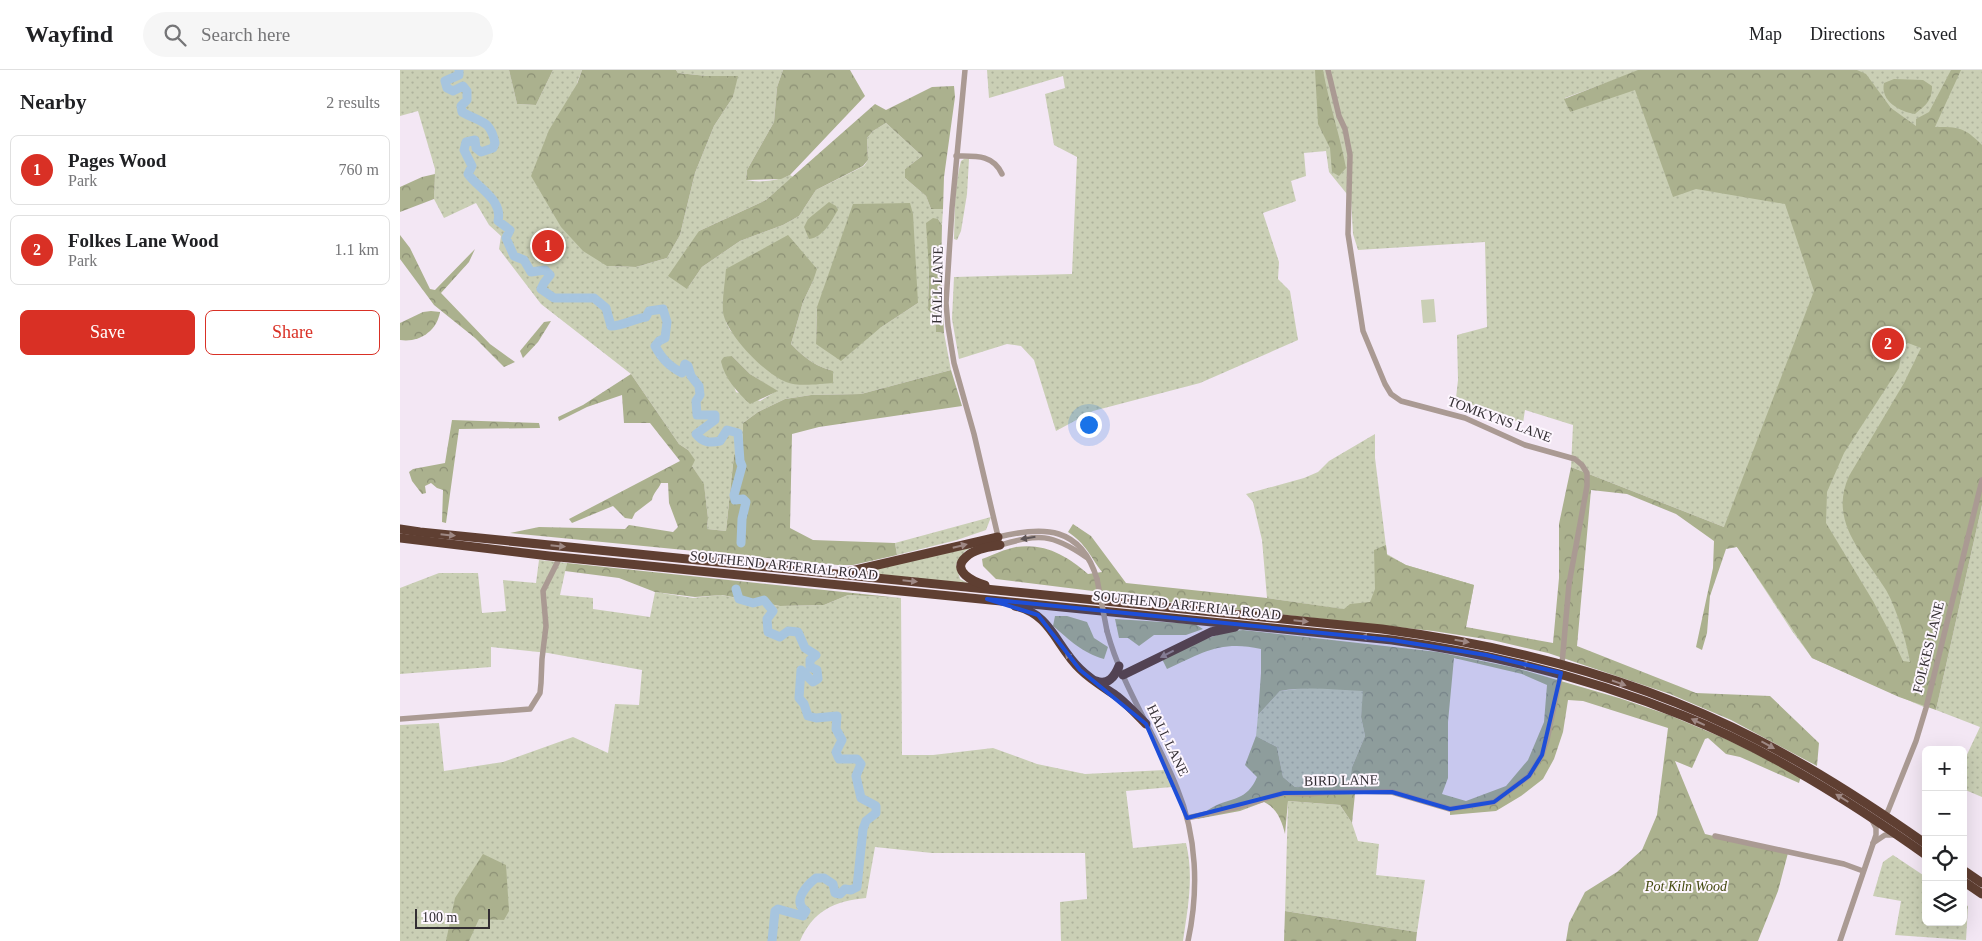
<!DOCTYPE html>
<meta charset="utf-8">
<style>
:root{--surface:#fff;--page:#f6f6f6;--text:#202124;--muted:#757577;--line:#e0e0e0;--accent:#d93025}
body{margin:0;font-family:"Times New Roman",serif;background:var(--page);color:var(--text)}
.controls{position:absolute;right:15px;bottom:15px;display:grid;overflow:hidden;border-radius:8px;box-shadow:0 5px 20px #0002}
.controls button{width:45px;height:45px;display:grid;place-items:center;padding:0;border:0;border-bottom:1px solid var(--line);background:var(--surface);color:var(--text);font:25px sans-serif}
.scale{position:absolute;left:15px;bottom:12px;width:75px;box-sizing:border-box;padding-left:5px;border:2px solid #332e33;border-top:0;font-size:14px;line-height:18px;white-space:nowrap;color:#332e33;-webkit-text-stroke:4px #fdf6fe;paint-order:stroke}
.you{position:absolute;left:688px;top:354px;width:18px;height:18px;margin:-12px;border:4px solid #fff;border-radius:50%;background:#1a73e8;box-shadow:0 0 0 8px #1a73e833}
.badge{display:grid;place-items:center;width:32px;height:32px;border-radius:50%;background:var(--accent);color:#fff;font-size:16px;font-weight:700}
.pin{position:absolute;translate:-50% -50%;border:2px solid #fff;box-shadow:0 1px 5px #0006}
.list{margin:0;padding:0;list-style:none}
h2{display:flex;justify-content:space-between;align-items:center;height:65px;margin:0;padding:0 20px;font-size:21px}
h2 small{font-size:16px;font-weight:400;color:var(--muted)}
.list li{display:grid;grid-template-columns:32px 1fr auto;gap:15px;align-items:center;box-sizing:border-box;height:70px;margin:0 10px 10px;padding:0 10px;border:1px solid var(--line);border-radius:8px}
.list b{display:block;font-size:19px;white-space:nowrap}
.list p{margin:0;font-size:16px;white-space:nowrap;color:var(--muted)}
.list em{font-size:16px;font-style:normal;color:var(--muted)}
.actions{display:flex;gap:10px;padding:15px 20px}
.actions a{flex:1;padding:11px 0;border:1px solid var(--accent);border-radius:8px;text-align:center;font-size:18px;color:var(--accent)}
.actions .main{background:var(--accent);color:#fff}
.icon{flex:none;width:28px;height:28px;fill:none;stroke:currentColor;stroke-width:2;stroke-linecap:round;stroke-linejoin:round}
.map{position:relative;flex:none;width:1582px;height:871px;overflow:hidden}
header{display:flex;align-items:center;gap:30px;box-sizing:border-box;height:70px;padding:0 25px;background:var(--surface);border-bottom:1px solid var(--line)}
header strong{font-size:24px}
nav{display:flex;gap:28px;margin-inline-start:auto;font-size:18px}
.search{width:350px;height:45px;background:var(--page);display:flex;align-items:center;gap:12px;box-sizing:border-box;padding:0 18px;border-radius:28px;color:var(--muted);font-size:19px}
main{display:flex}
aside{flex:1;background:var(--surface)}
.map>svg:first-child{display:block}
.grass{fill:url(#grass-dots);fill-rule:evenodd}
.forest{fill:url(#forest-crowns);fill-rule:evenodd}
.garden{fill:#cacfb5}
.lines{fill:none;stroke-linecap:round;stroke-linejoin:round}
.river{stroke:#a7c5df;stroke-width:9}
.minor{stroke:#aa9a93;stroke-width:5.5}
.highway{stroke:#5f3f32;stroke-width:9}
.minor-bridge{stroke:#aa9a93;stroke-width:5.5}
.oneway{fill:#9e8884}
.oneway2{fill:#5d5455}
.marked{fill:#1d4ed8;fill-opacity:0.2;stroke:#1d4ed8;stroke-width:4;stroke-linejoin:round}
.labels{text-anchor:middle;stroke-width:4;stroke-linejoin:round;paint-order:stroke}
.street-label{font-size:14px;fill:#332e33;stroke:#fdf6fe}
.park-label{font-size:14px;font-style:italic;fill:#42480d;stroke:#fdf6fe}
</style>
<header>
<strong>Wayfind</strong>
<div class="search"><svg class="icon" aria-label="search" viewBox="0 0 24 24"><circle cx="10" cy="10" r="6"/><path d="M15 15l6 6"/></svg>Search here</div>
<nav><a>Map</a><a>Directions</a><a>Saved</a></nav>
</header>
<main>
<aside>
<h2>Nearby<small>2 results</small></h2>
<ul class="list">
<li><span class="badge">1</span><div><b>Pages Wood</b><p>Park</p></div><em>760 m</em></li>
<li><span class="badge">2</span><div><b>Folkes Lane Wood</b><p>Park</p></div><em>1.1 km</em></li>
</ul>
<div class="actions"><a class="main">Save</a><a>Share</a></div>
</aside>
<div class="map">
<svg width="1582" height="871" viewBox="0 0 1582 871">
<defs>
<pattern id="grass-dots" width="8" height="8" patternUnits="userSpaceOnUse" patternTransform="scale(1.25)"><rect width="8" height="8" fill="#cacfb5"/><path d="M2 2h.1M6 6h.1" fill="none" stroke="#aeb29c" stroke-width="1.8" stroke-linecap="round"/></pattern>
<pattern id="forest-crowns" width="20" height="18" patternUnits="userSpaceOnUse" patternTransform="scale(1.25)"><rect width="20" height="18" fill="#abb18e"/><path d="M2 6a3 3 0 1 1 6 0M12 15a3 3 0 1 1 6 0" fill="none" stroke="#8c9075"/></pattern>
</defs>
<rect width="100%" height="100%" fill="#f3e7f4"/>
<!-- grass -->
<g class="grass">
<path d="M0 0H109L117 34 136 35 153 0H182L177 13 207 196 236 197 267 188 280 165 295 103 314 56 333 27 337 6H307L278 3 276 0H383L377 17 374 52 347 100 346 110C360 113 377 111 390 105L393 107 366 130 299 161 287 219 302 197 340 171 383 155 399 146 416 120 464 96 468 90 467 68 473 61 486 53 522 86 505 99V108L526 126 531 139H543L542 155 538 149 529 199 528 240 535 248 536 262 544 263 551 300 461 324 411 325 385 329 358 342 343 353V372L334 385 326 461 307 459 308 448 304 415 292 396 288 380 279 374 231 304 141 234 99 179 101 166 89 155 76 133 44 148 34 129 35 99 18 41 0 46ZM413 211 403 232 391 274C405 288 413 295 433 301L352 286 330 260 326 252ZM518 233 480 258 416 274 417 237ZM332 286 350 304 377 321 360 331 336 322 333 313Z"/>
<path d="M587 0H1582V410L1526 638 1412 588 1392 561 1324 457 1171 397 1173 355 1125 340 1123 353 1102 347 1056 328 1058 310 1057 265 1087 257 1085 172 958 180 953 164 951 129 929 102 926 81 904 83 906 106 891 111 896 131 863 143 879 192 878 209 890 221 898 270 800 313 693 341 656 361 634 290 621 276 607 274 559 289 552 249 554 207 672 204 677 87 654 75 645 24 665 18 663 6 589 28ZM1230 4 1170 42 1165 28Z"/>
<path d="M564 89H569L567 124 561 161 557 170 554 169C555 144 554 116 561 91Z"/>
<polygon points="975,364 975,388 987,484 1006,495 1074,515 1066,557 867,528 862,470 853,432 846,424 904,408 918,402 929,391"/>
<polygon points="1582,435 1582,727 1563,719 1563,693 1580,657 1536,640"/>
<polygon points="591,447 586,460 557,470 497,485 495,473"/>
<polygon points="579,474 565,481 556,494 560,509 572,515 460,503"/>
<path d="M139 490 167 493 160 525 193 528V539L250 547 255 522 293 528 321 525 380 536 424 535 448 525 501 528 502 685H533L593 678 637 694 685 704 765 700 772 717 726 721 733 778 786 773C794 806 788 837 783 871H661L660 832 687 829 685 783H532L475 777 466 828C434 831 413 841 400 871H0V655L39 653 44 701 103 692 173 667 208 683 215 634 239 635 242 600 148 583 91 577V597L0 604V518L39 503H78L82 543 106 541 103 510 136 513Z"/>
<polygon points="914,617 964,620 961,647 965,666 952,697 951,711 895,717 883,707 877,677 856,666 858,645 880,621"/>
<polygon points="888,731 940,735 952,753 958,771 979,774 976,805 1025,810 1017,862 885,841"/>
<polygon points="1493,785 1526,807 1526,852 1563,852 1563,833 1568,836 1566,870 1495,865 1501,831 1473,826 1483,792"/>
</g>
<!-- forest -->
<g class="forest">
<polygon points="109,0 153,0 136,35 117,34"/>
<polygon points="182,0 276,0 278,3 307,6 338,6 333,27 314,56 295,103 280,165 267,188 236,197 207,196 183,181 161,157 131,106 149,60 177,14"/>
<polygon points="383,0 450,0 465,26 390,105 381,109 346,110 347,100 374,52 377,17"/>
<path d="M915 0H923C929 34 940 65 946 98L939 106 932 102 930 78 918 54Z"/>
<path d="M1238 0H1457L1466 4 1491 38 1516 56V49L1529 42 1551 0H1561L1535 57C1559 57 1564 57 1582 75V435L1536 640 1499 627 1412 588 1337 477 1326 479 1310 526 1307 563 1302 580 1296 577 1313 498 1314 471 1276 444 1227 424 1191 420 1177 576 1296 623 1370 626 1419 673 1417 696 1331 650 1270 624 1148 583 1092 570 1033 561 767 532 709 523 596 509 583 496 582 489C593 485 605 479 616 477 646 473 667 486 688 504L702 502C690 486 686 474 668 462L673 454 691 466 726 513 867 528 944 539 950 534 970 532 975 519 974 480 986 475 987 485 1006 495 1074 515 1066 557 1153 573 1159 508V454L1171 397 1324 457 1414 221 1385 134 1296 119 1273 127 1235 20 1170 42 1164 29ZM1508 273 1521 278 1504 313 1449 406C1428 452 1464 484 1486 520 1496 537 1507 573 1510 592L1503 591 1490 563 1473 531 1426 453 1427 422 1444 383 1499 298 1503 275Z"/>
<path d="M1494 9 1523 10 1532 16C1532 31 1526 35 1515 44 1500 42 1480 31 1484 13Z"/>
<polygon points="554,16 555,27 544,107 543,139 531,139 526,126 505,108 505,99 522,86 486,53 473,61 467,68 468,90 463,96 416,120 399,146 383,155 340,171 302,197 287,219 268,206 299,161 366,130 475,34 486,40 532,17"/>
<polygon points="35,104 34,129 0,142 0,117 22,107"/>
<path d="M429 132 436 136 438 140C431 151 424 167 409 169L404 157 408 149Z"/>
<polygon points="510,133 513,144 518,233 480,258 441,291 416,274 417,237 453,134"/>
<polygon points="533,148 538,149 542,155 541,204 544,263 536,262 535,248 528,240 529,199 526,153"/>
<polygon points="0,165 10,178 30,219 35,220 75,179 69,192 41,223 90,274 115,292 104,297 75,268 34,235 0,189"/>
<path d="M388 165 417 199 413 211 403 232 391 274C405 288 413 295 433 301V313C420 314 397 317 386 312 365 304 326 264 323 242 322 228 325 213 326 199Z"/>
<path d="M31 241 40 242C37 261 19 273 0 270V253L23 242Z"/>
<polygon points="151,251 138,272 123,288 120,281 144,252"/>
<path d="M332 286 350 304 378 321 350 334C338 323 324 308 321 291L324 287Z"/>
<path d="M551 300 562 336 419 357 392 364 390 458 413 470 495 473 497 485 453 495H438L110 463 139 457 225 459 229 455 273 462 278 457 269 433 268 413H261C258 420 253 423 252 430L235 443 232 449 225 448 213 436 172 453 169 449 280 391 250 353H224L222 325 187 337 159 351 158 347 183 335 231 304 279 374 288 380 295 390 292 396 304 414 308 448 307 459 326 461 334 385 343 372V353L358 342 385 329 411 325 461 324Z"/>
<polygon points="52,350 139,353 140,358 59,359 46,453 42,452 43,420 37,418 31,413 25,416 26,423 22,424 12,411 9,402 13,399 45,393"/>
<polygon points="167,493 501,528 448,525 424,535 380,536 322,525 295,527 255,522 219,508 165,501"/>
<path d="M655 546H667L687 552 694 568 708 577 704 589C681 582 671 571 653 556Z"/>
<polygon points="715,549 795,554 803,559 786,565 754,565 739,576 728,568 719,568"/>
<path d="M843 560 1038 582 1116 598 1219 628 1269 645 1326 669 1401 706 1399 713 1340 687 1326 684 1308 668 1305 669 1292 698 1275 691 1305 764 1388 783 1378 821 1358 871H1166L1169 853 1185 822 1217 802 1242 780 1257 745 1268 658 1183 631 1168 630 1163 662 1154 689 1143 709 1121 726 1096 741 1050 745V739L991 724H955L952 753 940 735 888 731 885 764C882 751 877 738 864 732L840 741 797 749C802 745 807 740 813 737 832 727 847 731 857 707L845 695 856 666 877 677 883 707 895 717 950 711 952 697 965 666 961 647 963 621C934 620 908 616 880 621L858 645 861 603V579C821 570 802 583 767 599L762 589C788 577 814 562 843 560ZM1054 588 1122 604 1147 615 1144 652 1128 690 1106 716 1066 731 1042 724 1048 708V652Z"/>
<polygon points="83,784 106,795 109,841 104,850 79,849 69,871 46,871 55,828"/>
<polygon points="885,841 1017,862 1016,871 884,871"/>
</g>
<!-- garden -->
<polygon class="garden" points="1034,229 1036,252 1023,253 1021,230"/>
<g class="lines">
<!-- river -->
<g class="river">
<path d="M59 0V5L45 11 47 18 53 21 63 16 67 21V30L61 36 62 42C81 53 90 49 95 73L93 78 81 82 76 78 75 70 66 72 64 80 72 96 68 104C79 119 103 130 98 151L110 160 106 168 114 186 124 190 131 202 145 200 150 205 144 213 141 219 154 228H194L206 238 211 256C223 256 233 249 246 247L249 241 263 239 267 252 265 268 259 271 255 276C262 289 269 296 282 303L285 294 288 296 291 306 299 316 300 325 296 331 297 345H315V350L296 364C303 373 310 373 320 371L327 360 338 363 340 391 342 396 334 425 335 430 343 429 346 432 342 449 341 473"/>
<path d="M336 519 339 529 353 533 364 530 373 541 367 549 368 562 380 567 388 561 398 562 405 578 416 585 410 590V597L417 600 418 609 413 612 401 600 399 628 404 634 408 646 416 648 437 646 436 659 442 670 436 682 439 689H457L461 694 456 706 461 728 476 736V743L466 751 463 759 457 817 451 820 445 819 440 824 435 823 433 814 424 808H416C407 815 391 832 406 841L403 846 378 839 375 841 372 871"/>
</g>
<!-- minor -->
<g class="minor">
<path d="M565 0 552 138 546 233 548 256 554 293 574 364 600 475C639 464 651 463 686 487"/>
<polyline points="928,0 939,46 945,59 950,85 948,164 963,261 985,314 991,324 1001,331 1065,348 1125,375 1175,389 1182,395 1187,403 1187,416 1169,514 1162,594"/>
<path d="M556 86C575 86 593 84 602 104"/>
<path d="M598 467C644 456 681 456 697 509"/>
<path d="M707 561C722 617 756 665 777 718 797 766 799 820 788 871"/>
<polyline points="0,649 130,639 140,623 141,613 142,589 146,556 143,521 160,487"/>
<polyline points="1485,745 1488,741 1516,671 1526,638 1582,410"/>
<polyline points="787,748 834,738 884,723 907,724 954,721 992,722 1050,739 1094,732 1129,706 1142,685 1147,670 1161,603"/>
<polyline points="1315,766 1444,794 1463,801"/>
<polyline points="1473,773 1485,765 1496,765"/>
<polyline points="1440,871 1476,765 1476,758 1472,750"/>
</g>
<!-- highway -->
<g class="highway">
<path d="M0 459 20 462 982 559C1112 576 1241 609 1358 670 1417 700 1472 736 1526 774"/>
<path d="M0 468 149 486 992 570C1093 584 1190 608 1284 646 1369 680 1451 732 1526 785"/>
<polyline points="447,502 598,467"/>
<path d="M585 515C574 512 550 501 566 487 574 479 589 477 600 475"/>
<path d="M615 536C651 544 656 576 680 599 691 610 705 618 718 627 728 635 737 645 746 654"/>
<polyline points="723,605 811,562 835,557"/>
<path d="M696 611C708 616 715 606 719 596"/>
<polyline points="1563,800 1582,813"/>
<polyline points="1563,811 1582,824"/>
</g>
<!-- minor-bridge -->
<polyline class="minor-bridge" points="697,509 707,561"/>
</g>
<!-- one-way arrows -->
<defs><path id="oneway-solid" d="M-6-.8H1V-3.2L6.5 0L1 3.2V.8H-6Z" transform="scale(1.25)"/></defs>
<g class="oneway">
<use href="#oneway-solid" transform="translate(48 465) rotate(6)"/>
<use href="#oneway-solid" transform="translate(158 476) rotate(6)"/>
<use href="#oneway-solid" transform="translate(560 476) rotate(-14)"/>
<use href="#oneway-solid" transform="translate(510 511) rotate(6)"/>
<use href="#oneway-solid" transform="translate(901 551) rotate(6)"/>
<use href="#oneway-solid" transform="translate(968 567) rotate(-174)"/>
<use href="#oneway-solid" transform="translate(1062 571) rotate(10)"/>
<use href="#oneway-solid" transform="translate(767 584) rotate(153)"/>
<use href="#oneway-solid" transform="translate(670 588) rotate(-129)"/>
<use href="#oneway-solid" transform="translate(1128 595) rotate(-167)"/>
<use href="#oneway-solid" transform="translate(1219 613) rotate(19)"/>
<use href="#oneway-solid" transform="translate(1298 652) rotate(-155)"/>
<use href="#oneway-solid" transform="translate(1368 675) rotate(29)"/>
<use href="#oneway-solid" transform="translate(1442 728) rotate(-148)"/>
</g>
<use class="oneway2" href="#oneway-solid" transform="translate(628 468) rotate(171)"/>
<!-- marked area -->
<path class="marked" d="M587 529 992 570 1086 585 1161 603 1142 685 1129 706 1094 732 1050 739 992 722 884 723 787 748 746 654 680 600 638 545Z"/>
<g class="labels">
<!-- street labels -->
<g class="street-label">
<text transform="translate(537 215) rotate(-89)" y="5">HALL LANE</text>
<text transform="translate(1100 349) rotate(20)" y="5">TOMKYNS LANE</text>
<text transform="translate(384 495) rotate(6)" y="5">SOUTHEND ARTERIAL ROAD</text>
<text transform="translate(787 535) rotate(6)" y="5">SOUTHEND ARTERIAL ROAD</text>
<text transform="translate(1528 577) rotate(-76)" y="5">FOLKES LANE</text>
<text transform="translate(768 670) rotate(64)" y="5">HALL LANE</text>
<text transform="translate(941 710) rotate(-1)" y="5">BIRD LANE</text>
</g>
<!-- park labels -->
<g class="park-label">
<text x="1286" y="821">Pot Kiln Wood</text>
</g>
</g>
</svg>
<div class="controls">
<button>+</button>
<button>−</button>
<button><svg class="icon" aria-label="locate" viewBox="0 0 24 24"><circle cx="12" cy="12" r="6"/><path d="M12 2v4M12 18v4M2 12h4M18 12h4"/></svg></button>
<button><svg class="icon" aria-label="layers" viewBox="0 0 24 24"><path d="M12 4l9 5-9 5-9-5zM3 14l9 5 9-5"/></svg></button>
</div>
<div class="scale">100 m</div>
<div class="you"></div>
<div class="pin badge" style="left:148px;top:176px">1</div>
<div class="pin badge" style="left:1488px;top:274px">2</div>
</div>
</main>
